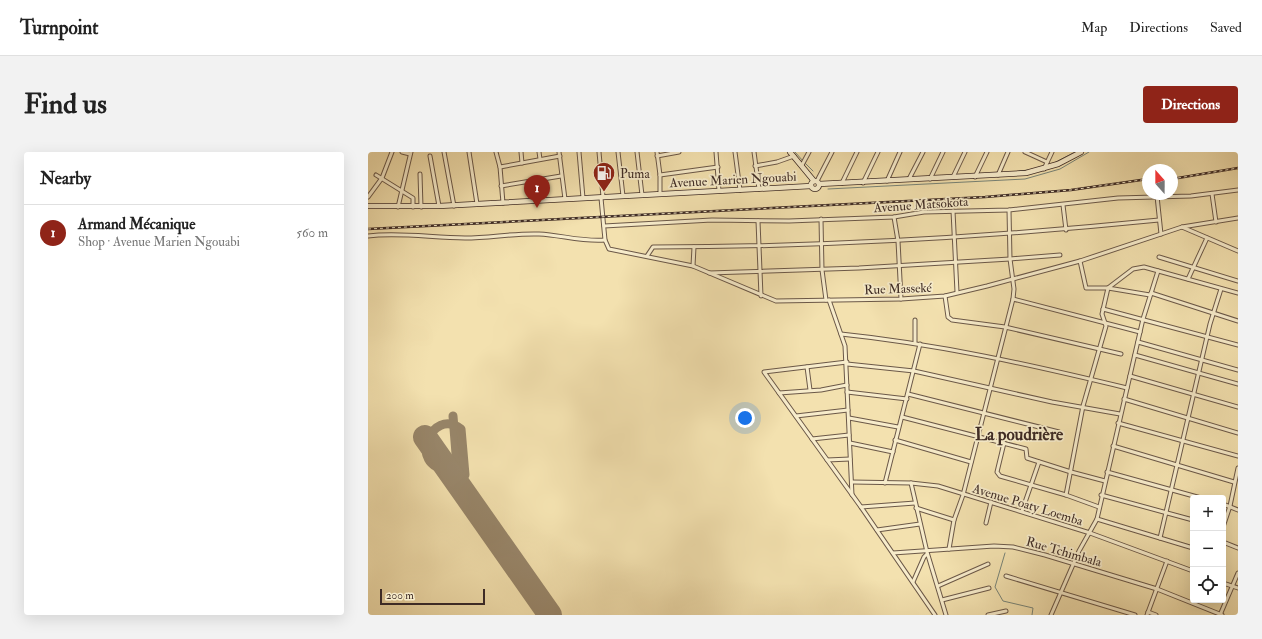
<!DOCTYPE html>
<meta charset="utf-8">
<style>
:root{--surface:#fff;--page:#f2f2f2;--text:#222;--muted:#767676;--line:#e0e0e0;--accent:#8f2418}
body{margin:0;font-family:"IM FELL Double Pica",serif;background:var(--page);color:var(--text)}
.controls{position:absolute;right:12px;bottom:12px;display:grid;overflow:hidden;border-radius:4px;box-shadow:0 4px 16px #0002}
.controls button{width:36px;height:36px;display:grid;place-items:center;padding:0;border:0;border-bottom:1px solid var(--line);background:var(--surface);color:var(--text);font:20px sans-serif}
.compass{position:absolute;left:774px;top:12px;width:36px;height:36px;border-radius:50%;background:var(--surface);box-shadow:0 4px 16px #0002;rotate:339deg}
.scale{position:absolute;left:12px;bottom:10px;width:105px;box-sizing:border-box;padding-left:4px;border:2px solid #3e2b25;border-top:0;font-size:11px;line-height:14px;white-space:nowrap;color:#3e2b25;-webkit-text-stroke:3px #f7eccb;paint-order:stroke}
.you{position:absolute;left:377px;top:266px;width:14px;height:14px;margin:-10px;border:3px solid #fff;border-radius:50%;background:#1a73e8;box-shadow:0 0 0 6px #1a73e833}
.badge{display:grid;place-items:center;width:26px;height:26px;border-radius:50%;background:var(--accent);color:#fff;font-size:13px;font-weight:700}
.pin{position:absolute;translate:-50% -33px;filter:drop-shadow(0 1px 2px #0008)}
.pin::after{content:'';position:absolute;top:21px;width:14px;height:12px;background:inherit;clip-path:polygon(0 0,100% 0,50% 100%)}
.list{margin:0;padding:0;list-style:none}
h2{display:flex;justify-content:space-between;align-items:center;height:52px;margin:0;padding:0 16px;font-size:17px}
h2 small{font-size:13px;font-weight:400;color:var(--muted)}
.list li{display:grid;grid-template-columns:26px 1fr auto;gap:12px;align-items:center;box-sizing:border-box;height:56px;padding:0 16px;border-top:1px solid var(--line)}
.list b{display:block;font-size:15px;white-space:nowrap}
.list p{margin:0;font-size:13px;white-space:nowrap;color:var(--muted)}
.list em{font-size:13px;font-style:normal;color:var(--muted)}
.icon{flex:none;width:22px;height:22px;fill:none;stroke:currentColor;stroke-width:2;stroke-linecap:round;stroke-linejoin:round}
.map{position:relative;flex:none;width:870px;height:463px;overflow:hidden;border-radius:4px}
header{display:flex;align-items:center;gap:24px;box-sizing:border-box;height:56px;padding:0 20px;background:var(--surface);border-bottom:1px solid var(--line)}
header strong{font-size:19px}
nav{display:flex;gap:22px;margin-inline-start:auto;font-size:14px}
.intro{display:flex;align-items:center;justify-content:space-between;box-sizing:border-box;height:96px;padding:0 24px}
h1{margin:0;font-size:28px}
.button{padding:10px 18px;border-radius:4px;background:var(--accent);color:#fff;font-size:14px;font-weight:700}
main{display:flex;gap:24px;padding:0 24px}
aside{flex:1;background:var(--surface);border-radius:4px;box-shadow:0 4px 16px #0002}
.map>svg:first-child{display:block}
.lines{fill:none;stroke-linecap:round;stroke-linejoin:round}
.stream{stroke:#768378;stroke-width:1}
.taxiway{stroke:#98866a;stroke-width:9}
.runway{stroke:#98866a;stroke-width:24}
.street-casing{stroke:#6b5848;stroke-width:5}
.secondary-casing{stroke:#3e2b25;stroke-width:6}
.street{stroke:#f7eccb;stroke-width:3}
.secondary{stroke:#f7eccb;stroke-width:4.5}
.rail-casing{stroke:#3e2b25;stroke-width:2.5}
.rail{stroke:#f7eccb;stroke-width:1;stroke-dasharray:3;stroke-linecap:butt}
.labels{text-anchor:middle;stroke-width:3.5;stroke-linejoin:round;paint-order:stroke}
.poi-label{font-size:13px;fill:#3e2b25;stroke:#f7eccb;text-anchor:start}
.street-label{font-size:13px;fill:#3e2b25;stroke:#f7eccb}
.district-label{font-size:17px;font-weight:bold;fill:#3e2b25;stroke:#f7eccb}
</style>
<header>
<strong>Turnpoint</strong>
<nav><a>Map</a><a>Directions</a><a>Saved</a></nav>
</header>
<div class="intro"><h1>Find us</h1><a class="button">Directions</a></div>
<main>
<aside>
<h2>Nearby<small></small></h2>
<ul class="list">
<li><span class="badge">1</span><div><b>Armand Mécanique</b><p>Shop · Avenue Marien Ngouabi</p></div><em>560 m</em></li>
</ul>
</aside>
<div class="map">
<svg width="870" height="463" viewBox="0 0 870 463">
<rect width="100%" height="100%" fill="#f3e1af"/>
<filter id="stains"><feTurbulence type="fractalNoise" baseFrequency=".005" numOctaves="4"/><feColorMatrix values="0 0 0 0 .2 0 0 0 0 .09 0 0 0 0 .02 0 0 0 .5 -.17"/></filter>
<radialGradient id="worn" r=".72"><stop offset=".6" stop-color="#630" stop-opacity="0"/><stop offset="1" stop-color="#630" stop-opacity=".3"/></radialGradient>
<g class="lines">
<!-- stream -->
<g class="stream">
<polyline points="427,0 435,9"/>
<polyline points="437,11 445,19"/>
<polyline points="684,12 707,0"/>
<polyline points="651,19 661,18"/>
<polyline points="460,37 657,27 692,17 721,0"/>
<polyline points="637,401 627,435 635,449 665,456 664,463"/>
</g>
<!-- taxiway -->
<g class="taxiway">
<polyline points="85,264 90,327 94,337"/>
<path d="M80 317C39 316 63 254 93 277L97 323"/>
</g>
<!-- runway -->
<polyline class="runway" points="57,285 182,463"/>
<!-- street casing -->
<g class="street-casing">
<g id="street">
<polyline points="34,0 42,2"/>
<polyline points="76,0 86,54"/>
<polyline points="101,0 109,52"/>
<polyline points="128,0 132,15 135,51"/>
<polyline points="153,0 154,11"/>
<polyline points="171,0 172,7"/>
<polyline points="191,0 197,47"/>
<polyline points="211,0 215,46"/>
<polyline points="231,0 235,45"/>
<polyline points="250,0 255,44"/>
<polyline points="269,0 274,43"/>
<polyline points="289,0 292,23 292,42"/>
<polyline points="348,0 351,39"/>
<polyline points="367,0 372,38"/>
<polyline points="386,0 391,37"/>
<polyline points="657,0 679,10"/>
<polyline points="62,4 71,54"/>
<polyline points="289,4 311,0"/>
<polyline points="434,13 441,0"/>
<polyline points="387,14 409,10 426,4"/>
<polyline points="132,15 192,4"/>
<polyline points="676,17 684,0"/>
<polyline points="52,22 53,55"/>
<polyline points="8,23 45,46 45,55"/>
<polyline points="292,23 350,15"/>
<polyline points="630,23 640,0"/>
<polyline points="585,25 597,0"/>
<polyline points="607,25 619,0"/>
<polyline points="541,27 555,0"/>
<polyline points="562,27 575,0"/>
<polyline points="449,29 464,0"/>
<polyline points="519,29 532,0"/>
<polyline points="474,31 489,0"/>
<polyline points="495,31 510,0"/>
<polyline points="133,34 193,24"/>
<polyline points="844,42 848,70"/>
<polyline points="789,44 793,82"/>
<polyline points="0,45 14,26 24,0"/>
<polyline points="233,46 237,88 241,97 325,114 408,149 533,147 577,144 619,134 712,109 814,75 870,66"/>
<polyline points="695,53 698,78"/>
<polyline points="30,55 43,0"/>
<polyline points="585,59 589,140"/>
<polyline points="526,65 530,89 533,147"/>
<polyline points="453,67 454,118 458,148"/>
<polyline points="390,69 393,144"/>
<polyline points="236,74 344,68 421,69 526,65 556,60 641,58 750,46 823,44 870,38"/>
<polyline points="814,75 870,99"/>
<path d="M0 84C32 80 65 86 97 86 122 86 146 81 171 82 193 83 214 90 237 88"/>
<path d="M279 104 285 95C454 95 623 85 791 68"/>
<polyline points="791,105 870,129"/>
<polyline points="712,109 718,136 740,136 782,143"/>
<polyline points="325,114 326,95"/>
<polyline points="341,121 491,116 642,107 692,103"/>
<polyline points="820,127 839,86"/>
<polyline points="783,141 870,169"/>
<polyline points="577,144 580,165 584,168 637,175 753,202"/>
<polyline points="645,147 772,180"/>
<polyline points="461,148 477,194 484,343"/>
<polyline points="735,157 870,193"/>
<polyline points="547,168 547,191"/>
<path d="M473 182C570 192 664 213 759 236"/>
<polyline points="770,190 870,218"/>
<polyline points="767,203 870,232"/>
<polyline points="479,210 396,220 493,355 567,463"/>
<polyline points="479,212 546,219 684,250 752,262"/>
<polyline points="439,215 442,238"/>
<polyline points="762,224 870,255"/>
<polyline points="479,240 539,247"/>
<polyline points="411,241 453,238 479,233"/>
<polyline points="540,242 691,280"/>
<polyline points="756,247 870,281"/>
<polyline points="428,264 480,258"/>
<polyline points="534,265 658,297 659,306 703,320 737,329"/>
<polyline points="481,266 530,275"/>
<polyline points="750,271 870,304"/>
<polyline points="444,287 481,283"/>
<polyline points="527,288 603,310"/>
<polyline points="482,291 525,300"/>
<polyline points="636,291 629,320 632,324 698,343 731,355"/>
<polyline points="745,294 866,330"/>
<polyline points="459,308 482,307"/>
<polyline points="739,320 833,346"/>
<polyline points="484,330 543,331 570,334 722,381 825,419"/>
<polyline points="517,331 552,192"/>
<polyline points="543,331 559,400 578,463"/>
<polyline points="698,343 715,254 738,174 734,162 740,136 765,117 776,115 870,141"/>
<polyline points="733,343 825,368"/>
<polyline points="855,352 870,358"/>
<polyline points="493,355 547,351"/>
<polyline points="548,356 586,368"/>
<polyline points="654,359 671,310"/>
<polyline points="729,367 825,396"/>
<polyline points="618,371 623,350"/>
<polyline points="855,375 862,354 870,316"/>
<polyline points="509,378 552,372"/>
<polyline points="792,386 842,172 853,137"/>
<polyline points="855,390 870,396"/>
<polyline points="581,397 586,368 595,343 645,147 646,137 642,107 641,58"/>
<polyline points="525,401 626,394 645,395 677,403 789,437 854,463"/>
<polyline points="638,424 767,463"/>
<polyline points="545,430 556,405 559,402"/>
<polyline points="855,431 870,436"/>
<polyline points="570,434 620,412"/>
<polyline points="574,448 621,436"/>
<polyline points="780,460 788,463"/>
<polyline points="620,463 638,459"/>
<polyline points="683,463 711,399 729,367 775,167 790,119"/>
<polyline points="779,463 799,409"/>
<polyline points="852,463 870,421"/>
</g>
</g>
<!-- secondary casing -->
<g class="secondary-casing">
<g id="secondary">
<polyline points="422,0 446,29"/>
<circle cx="447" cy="33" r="4"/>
<polyline points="451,32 658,21 690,12 713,0"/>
<polyline points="0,54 71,54 443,34"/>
</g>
</g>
<!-- street -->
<use href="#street" class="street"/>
<!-- secondary -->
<use href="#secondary" class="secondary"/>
<!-- rail casing -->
<g class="rail-casing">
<g id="rail">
<polyline points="804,27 870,16"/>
<polyline points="0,77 617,45 703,38 780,27"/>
</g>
</g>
<!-- rail -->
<use href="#rail" class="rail"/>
</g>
<!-- icons -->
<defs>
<g id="fuel-pin" transform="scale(1.15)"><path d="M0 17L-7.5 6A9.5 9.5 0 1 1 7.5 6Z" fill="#8f2418" stroke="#f7eccb"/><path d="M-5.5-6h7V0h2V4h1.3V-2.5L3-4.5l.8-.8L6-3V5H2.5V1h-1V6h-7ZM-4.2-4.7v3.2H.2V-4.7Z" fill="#fff"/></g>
</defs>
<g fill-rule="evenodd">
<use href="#fuel-pin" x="236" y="21"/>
</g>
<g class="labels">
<!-- poi labels -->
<g class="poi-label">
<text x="252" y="26">Puma</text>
</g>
<!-- street labels -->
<g class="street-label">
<text transform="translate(365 27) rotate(-3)" y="5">Avenue Marien Ngouabi</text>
<text transform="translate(553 52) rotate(-4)" y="5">Avenue Matsokota</text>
<text transform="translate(530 136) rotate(-2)" y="5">Rue Masseké</text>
<text transform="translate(660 352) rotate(17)" y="5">Avenue Poaty Loemba</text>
<text transform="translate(696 399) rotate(16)" y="5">Rue Tchimbala</text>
</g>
<!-- district labels -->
<g class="district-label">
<text x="651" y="288">La poudrière</text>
</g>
</g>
<rect width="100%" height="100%" filter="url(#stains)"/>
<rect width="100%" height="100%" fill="url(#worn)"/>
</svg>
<div class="controls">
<button>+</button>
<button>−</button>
<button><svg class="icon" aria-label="locate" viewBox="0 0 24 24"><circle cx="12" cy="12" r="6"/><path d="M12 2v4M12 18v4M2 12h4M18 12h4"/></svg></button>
</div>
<svg class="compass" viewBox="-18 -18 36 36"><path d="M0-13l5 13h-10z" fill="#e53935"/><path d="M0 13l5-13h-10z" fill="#767676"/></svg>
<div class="scale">200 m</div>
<div class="you"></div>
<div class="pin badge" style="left:169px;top:56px">1</div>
</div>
</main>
